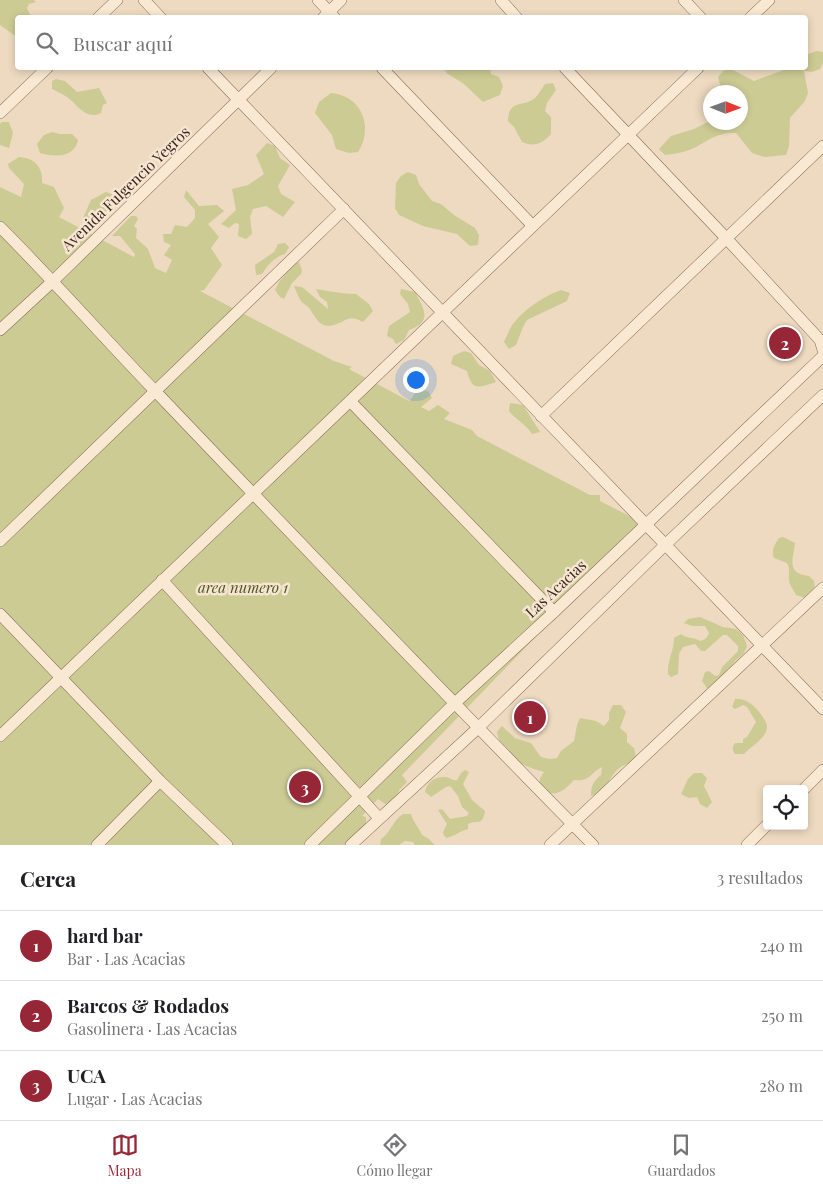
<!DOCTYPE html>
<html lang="es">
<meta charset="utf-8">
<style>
:root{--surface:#fff;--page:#f2f2f2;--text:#202124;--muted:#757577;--line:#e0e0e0;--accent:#972737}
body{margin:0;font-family:"Playfair Display",serif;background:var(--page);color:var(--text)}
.controls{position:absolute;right:15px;bottom:15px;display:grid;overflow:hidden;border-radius:5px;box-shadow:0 2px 8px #0003}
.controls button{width:45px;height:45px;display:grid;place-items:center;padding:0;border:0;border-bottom:1px solid var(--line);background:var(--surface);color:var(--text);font:25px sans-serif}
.compass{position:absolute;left:703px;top:85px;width:45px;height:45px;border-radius:50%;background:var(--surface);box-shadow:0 2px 8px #0003;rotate:91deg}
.you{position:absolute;left:415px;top:379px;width:18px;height:18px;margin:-12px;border:4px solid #fff;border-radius:50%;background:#1a73e8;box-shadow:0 0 0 8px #1a73e833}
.badge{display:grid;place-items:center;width:32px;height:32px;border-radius:50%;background:var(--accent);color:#fff;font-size:16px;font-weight:700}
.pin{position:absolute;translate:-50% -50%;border:2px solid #fff;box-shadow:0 1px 5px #0006}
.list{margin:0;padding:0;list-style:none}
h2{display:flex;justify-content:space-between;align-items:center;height:65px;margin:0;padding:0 20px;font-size:21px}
h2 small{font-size:16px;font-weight:400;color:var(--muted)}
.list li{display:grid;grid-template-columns:32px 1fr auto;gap:15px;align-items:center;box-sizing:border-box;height:70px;padding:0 20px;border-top:1px solid var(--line)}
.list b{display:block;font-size:19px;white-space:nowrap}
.list p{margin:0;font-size:16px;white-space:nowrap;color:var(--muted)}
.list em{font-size:16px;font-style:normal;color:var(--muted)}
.icon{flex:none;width:28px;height:28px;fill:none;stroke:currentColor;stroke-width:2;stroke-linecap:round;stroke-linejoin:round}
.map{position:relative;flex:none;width:823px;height:845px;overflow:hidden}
.search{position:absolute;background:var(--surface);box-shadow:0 2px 8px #0003;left:15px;right:15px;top:15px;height:55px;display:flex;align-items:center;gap:12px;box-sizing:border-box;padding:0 18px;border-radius:5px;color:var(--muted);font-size:19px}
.sheet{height:275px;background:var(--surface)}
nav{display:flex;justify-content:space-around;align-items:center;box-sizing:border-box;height:70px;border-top:1px solid var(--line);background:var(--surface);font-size:14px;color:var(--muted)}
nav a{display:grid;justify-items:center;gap:2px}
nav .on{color:var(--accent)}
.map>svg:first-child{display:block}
.green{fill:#cccb94}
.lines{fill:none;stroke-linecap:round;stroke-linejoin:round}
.street-casing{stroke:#886b58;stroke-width:12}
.street{stroke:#f9e9d3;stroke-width:11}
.labels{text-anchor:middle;stroke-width:5;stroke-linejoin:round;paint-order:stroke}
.street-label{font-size:15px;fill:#37261c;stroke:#f6e5d0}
.park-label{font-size:15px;font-style:italic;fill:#4e5423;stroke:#f6e5d0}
</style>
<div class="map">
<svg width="823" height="845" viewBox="0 0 823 845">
<rect width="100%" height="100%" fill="#eedac0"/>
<!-- green -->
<g class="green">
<polygon points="0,0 34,0 36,2 29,4 27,8 31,17 18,18 17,37 0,25"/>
<path d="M816 51 823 52V63L820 69 812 72 804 71 808 93 805 101 790 118 789 146 786 155 764 157 752 153 736 133C719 132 710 139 696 147 686 152 676 154 665 155L659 149 671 136 694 129 710 121V122H740V92H722L718 77 724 70H733L754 81 789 68H806V55Z"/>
<polygon points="442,68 490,68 491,74 499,77 503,86 500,95 483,102 464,84 448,74"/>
<path d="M56 79 65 81 77 92 99 88 107 103 103 105 101 113C86 121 77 104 67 97 62 94 57 91 52 89V81Z"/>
<path d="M553 83 556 90 547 103 545 111 551 117V134C542 144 534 147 522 142L514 127 508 121C509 97 524 109 536 97 539 94 542 88 545 84Z"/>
<path d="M331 93C362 95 374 128 358 152L349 153 336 149 332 135 315 113 319 102Z"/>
<polygon points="2,122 9,122 13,133 9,148 0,145 0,124"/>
<path d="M52 132 60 134H72L78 140C75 158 54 157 40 153L37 144 44 135Z"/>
<polygon points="267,143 275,146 280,158 290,165 278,186 281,194 295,202 283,217 266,206 253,209 250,217 252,234 246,239 238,236 239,224 235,223 229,228 221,224 236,210 232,189 248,185 264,174 256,155"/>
<path d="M19 157C35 158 43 167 42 183L54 187 64 208 59 217 134 257 135 254 120 236H112L131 216H136L138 219 134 226 137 229 136 238 148 249 155 268 166 273 172 260 164 255 171 245 164 242 163 234H171L175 225 187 227 195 218V210L184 197 186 190 199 206 217 205 224 211 208 224 219 237 211 248 222 265 204 290 200 291 334 361 352 367 349 369 409 401 412 398 417 389 428 391 432 398 421 407 429 411 438 405 450 413 444 419 472 430 477 436 590 495H600V501L645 524 402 775 407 782 400 789 394 801 385 804 378 799 362 816 366 817V824L346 845H0V187L21 197 24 184 9 168 8 164Z"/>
<polygon points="408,172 416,175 419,184 432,201 441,204 454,215 475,228 479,235 478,245 470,246 457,234 423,226 399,215 395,208 396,183 401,176"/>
<path d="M106 192 114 195 116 199 102 217 99 225C93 226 86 223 83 218L91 200Z"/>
<path d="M285 243 289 247 285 254C274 257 268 265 262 274L256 275 255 265 274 252 278 244Z"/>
<polygon points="299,262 302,270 301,274 292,283 284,299 280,297 275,290 279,282 295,263"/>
<path d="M294 286 302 287 328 309 327 302 320 297 316 289C330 291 342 294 356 294L369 304 373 311 363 322C347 314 348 321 334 325 320 329 316 318 310 309 307 305 303 304 301 301 298 297 296 290 294 286Z"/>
<path d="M401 289 415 292C424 309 433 322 409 330L404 340 396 344 393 339 387 336 389 326 410 312 408 304 400 294Z"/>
<path d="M561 290 570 293 567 301 527 320 523 327 516 345 509 349 504 342C507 336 509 329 513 324 524 309 544 296 561 290Z"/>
<path d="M464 351 471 353 479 365 490 371 496 382C478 388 472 391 467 371L451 364 453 356Z"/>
<path d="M510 403 523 405 540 432 532 434C526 424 516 420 509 411Z"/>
<path d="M783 537 795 543C793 560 786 573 809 576L814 581 815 589 805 598 796 595C794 591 789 584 789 580 788 573 791 570 787 563L774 558C771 550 775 544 779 538Z"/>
<path d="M700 617 723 627 736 629 743 635 746 643 747 647 743 654 736 660 726 673 716 681 715 685 711 688H707L702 681 705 672 709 671 715 676 719 675 722 667 738 651V646L727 635H723L705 651H701L695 644 683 647 679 654 678 674 671 677 668 674C667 661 674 651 674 638L681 634C687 639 695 637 700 641 705 640 707 638 709 633L705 626H692L684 623 688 619Z"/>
<path d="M735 699C749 697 762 713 767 725 768 738 752 745 744 754H735C732 750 732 747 735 743H743V739L747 737 756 722 747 707 743 705 735 709 732 707Z"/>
<path d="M613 705H621L626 712 620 728 627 734V742L634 748 636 757C628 766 622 764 616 771 605 783 610 791 591 796 591 786 593 781 601 775L602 767C590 773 590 782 574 780 563 792 553 800 539 786L540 778 544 772C522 766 501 757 497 732L502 726 515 738 531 743 541 757 549 759 557 758 561 751 574 741 577 725 580 718 596 721 604 726 609 720V713Z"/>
<path d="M465 770 469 772 463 784 472 800 485 811C482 827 479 819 468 824V829C460 831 455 836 447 838L444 836 443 832 447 824 438 810 442 809 450 819 467 816 469 813 462 807 458 796 450 786 446 787 431 797 425 792C427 782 435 776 446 777 451 778 452 781 457 780L461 773Z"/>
<polygon points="694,773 702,773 707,778 704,786 712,802 707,808 700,804 697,797 689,798 681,794 688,779"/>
<path d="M403 814H411C413 822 419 827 422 835L429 839 435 845H415L413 842 405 841 399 845H380L381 839C391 832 393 820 403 814Z"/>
</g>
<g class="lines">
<!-- street casing -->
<g class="street-casing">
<g id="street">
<polyline points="144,0 161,18"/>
<polyline points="318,0 335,18"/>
<polyline points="501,0 517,18"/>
<polyline points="684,0 701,18"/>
<polyline points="98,18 117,0"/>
<polyline points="323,18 341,0"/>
<polyline points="750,18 769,0"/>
<polyline points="208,68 823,709"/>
<polyline points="382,68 532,225"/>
<polyline points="565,68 726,238 820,340 823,350"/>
<polyline points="0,113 47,68"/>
<path d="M0 227C54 281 104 338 157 393 301 544 446 696 593 845"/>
<polyline points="0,330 53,281 271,68"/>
<polyline points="350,401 554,612"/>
<polyline points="541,416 823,146"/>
<polyline points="0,541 344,209"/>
<polyline points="162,580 379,818"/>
<polyline points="0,614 160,781 227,845"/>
<polyline points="0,736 698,68"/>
<polyline points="804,789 823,770"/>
<polyline points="97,845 160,781"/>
<polyline points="310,845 455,703 554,612 823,356"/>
<polyline points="351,845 478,728 665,545 823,395"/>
<polyline points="550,845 823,588"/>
<polyline points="747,845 767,825"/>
</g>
</g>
<!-- street -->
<use href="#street" class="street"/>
</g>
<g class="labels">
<!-- street labels -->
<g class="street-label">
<text transform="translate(126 189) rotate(-44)" y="5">Avenida Fulgencio Yegros</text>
<text transform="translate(556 589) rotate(-43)" y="5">Las Acacias</text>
</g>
<!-- park labels -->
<g class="park-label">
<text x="243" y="593">area numero 1</text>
</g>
</g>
</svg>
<div class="controls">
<button><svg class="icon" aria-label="locate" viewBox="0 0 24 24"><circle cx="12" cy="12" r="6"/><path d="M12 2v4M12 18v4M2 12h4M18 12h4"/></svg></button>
</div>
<svg class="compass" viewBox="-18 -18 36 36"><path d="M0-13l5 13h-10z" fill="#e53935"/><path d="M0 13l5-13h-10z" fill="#757577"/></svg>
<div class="you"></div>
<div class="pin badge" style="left:530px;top:717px">1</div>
<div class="pin badge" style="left:785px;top:343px">2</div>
<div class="pin badge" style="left:305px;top:787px">3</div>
<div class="search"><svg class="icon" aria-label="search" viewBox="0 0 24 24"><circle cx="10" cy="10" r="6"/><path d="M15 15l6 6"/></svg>Buscar aquí</div>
</div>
<section class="sheet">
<h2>Cerca<small>3 resultados</small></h2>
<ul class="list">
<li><span class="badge">1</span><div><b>hard bar</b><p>Bar · Las Acacias</p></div><em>240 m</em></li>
<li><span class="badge">2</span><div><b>Barcos &amp; Rodados</b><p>Gasolinera · Las Acacias</p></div><em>250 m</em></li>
<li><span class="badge">3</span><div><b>UCA</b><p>Lugar · Las Acacias</p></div><em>280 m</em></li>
</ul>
</section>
<nav>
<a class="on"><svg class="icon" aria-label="map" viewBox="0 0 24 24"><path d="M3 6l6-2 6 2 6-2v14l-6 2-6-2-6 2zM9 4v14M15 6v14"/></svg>Mapa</a>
<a><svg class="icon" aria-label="directions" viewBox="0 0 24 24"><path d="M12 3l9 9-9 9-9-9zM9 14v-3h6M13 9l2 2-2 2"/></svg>Cómo llegar</a>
<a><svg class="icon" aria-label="saved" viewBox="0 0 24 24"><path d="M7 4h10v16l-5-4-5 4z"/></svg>Guardados</a>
</nav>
